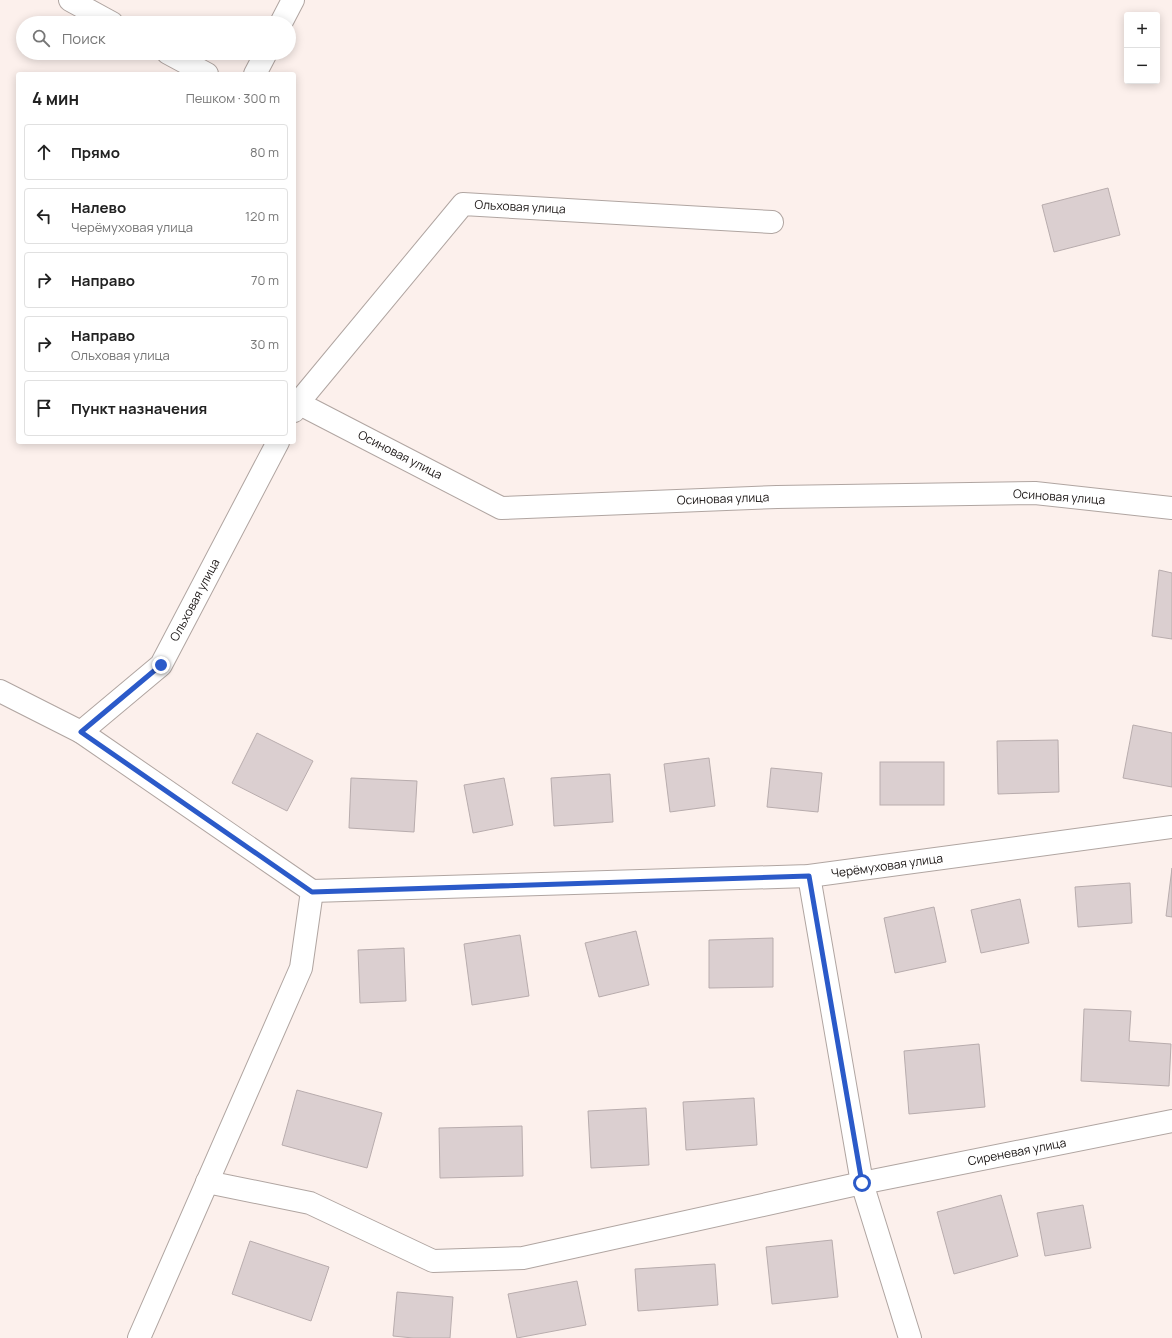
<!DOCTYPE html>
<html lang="ru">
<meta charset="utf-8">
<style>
:root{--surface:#fff;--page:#f6f6f6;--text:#222;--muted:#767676;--line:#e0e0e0}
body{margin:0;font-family:Manrope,sans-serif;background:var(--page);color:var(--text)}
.controls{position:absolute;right:12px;top:12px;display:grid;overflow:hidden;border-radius:4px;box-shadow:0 2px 10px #0003}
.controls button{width:36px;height:36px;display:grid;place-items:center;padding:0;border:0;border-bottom:1px solid var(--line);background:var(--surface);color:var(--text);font:20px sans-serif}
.stop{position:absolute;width:12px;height:12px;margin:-9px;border:3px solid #2b5ac9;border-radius:50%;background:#fff}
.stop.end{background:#2b5ac9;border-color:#fff;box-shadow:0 1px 4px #0008}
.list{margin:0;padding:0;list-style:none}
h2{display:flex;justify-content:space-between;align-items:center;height:52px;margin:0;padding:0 16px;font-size:17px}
h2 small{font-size:13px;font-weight:400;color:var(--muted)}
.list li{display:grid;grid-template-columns:26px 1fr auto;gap:12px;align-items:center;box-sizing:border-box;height:56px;margin:0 8px 8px;padding:0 8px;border:1px solid var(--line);border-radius:4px}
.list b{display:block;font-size:15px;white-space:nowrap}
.list p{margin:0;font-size:13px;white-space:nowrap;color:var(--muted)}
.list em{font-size:13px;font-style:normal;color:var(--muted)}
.icon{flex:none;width:22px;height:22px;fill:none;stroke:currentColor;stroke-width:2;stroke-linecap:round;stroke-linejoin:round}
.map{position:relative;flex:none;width:1172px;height:1338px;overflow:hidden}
.search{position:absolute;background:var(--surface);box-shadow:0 2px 10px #0003;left:16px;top:16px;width:280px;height:44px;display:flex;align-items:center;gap:10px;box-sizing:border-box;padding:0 14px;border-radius:22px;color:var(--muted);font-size:15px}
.panel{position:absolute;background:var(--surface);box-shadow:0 2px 10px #0003;left:16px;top:72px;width:280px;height:372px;border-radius:4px}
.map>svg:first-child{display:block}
.building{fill:#dbcfd0;stroke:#b8acad}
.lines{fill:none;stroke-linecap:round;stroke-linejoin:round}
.street-casing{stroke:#b0a5a1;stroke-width:24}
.street{stroke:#fff;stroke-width:22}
.route{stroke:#2b5ac9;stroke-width:5}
.labels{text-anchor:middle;stroke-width:4;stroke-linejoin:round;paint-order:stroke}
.street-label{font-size:12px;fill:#1a1514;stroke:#fff}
</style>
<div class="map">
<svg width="1172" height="1338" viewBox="0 0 1172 1338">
<rect width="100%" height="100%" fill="#fcf0ec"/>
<!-- building -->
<g class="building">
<polygon points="1108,188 1120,235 1054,252 1042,205"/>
<polygon points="1159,570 1172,573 1172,639 1152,636"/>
<polygon points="1133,725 1172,733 1172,787 1123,778"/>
<polygon points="257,733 313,761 287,811 232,783"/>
<polygon points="1058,740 1059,792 998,794 997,741"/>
<polygon points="709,758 715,806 670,812 664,764"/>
<rect x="880" y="762" width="64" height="43"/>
<polygon points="771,768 822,773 818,812 767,807"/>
<polygon points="610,774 613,822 554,826 551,778"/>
<polygon points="351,778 417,781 414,832 349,828"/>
<polygon points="504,778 513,825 473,833 464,785"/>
<polygon points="1172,868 1172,917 1166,916"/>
<polygon points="1130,883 1132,923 1078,927 1075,887"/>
<polygon points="1020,899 1029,943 981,953 971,910"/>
<polygon points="934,907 946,962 895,973 884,918"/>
<polygon points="636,931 649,985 599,997 585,943"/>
<polygon points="520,935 529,996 472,1005 464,944"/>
<polygon points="773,938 773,987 709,988 709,940"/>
<polygon points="404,948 406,1001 360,1003 358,950"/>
<polygon points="1084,1009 1131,1011 1129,1041 1171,1044 1169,1086 1081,1081"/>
<polygon points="979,1044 985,1107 909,1114 904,1051"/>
<polygon points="297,1090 382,1113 367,1168 282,1145"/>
<polygon points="754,1098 757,1145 686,1150 683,1102"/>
<polygon points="646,1108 649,1165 591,1168 588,1111"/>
<polygon points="522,1126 523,1176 440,1178 439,1128"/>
<polygon points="1001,1195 1018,1256 954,1274 937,1212"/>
<polygon points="1083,1205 1091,1248 1045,1256 1037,1213"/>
<polygon points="832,1240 838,1297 772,1304 766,1247"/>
<polygon points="250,1241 329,1267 311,1321 232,1294"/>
<polygon points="715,1264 718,1305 638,1311 635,1269"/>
<polygon points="577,1281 586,1325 517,1338 508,1294"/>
<polygon points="397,1292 453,1297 450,1338 413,1338 393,1336"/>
</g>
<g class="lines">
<!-- street casing -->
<g class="street-casing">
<g id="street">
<polyline points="70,0 112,23"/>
<polyline points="281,23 293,0"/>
<polyline points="168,53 207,74"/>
<polyline points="255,74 266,53"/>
<polyline points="298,403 501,508 777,497 1035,493 1172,508"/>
<polyline points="294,411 298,403 463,204 772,222"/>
<polyline points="0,691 81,732 312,891 301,968 139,1338"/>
<polyline points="81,732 161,665 278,442"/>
<polyline points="809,876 862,1183 1172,1121"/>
<polyline points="312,891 809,876 1172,827"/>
<polyline points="207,1182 310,1203 433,1261 523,1258 862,1183 910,1338"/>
</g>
</g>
<!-- street -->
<use href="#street" class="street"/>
</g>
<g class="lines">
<!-- route -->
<polyline class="route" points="161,665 81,732 312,892 809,876 862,1183"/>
</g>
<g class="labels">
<!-- street labels -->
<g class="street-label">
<text transform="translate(520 207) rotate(3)" y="4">Ольховая улица</text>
<text transform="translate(400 455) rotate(27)" y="4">Осиновая улица</text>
<text transform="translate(1059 497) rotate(4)" y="4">Осиновая улица</text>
<text transform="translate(723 499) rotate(-2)" y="4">Осиновая улица</text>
<text transform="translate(195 600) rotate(-62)" y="4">Ольховая улица</text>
<text transform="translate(887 866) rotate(-8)" y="4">Черёмуховая улица</text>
<text transform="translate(1017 1152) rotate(-11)" y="4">Сиреневая улица</text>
</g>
</g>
</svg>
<div class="controls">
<button>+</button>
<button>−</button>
</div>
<div class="stop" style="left:862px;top:1183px"></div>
<div class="stop end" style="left:161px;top:665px"></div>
<div class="search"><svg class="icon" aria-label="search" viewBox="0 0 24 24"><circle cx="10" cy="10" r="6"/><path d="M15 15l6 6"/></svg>Поиск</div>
<section class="panel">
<h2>4 мин<small>Пешком · 300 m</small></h2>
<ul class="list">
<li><svg class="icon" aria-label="ahead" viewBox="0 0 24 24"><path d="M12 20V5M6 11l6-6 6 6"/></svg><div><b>Прямо</b></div><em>80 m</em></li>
<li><svg class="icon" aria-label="left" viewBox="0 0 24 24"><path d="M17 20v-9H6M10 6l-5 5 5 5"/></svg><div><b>Налево</b><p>Черёмуховая улица</p></div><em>120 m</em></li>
<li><svg class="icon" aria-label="right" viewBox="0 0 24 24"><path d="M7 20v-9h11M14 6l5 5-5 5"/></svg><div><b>Направо</b></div><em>70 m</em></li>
<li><svg class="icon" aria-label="right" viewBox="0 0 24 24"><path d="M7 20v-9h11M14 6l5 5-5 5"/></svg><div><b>Направо</b><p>Ольховая улица</p></div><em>30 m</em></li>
<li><svg class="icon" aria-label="arrive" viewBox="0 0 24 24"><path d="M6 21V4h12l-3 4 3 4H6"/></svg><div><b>Пункт назначения</b></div></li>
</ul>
</section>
</div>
